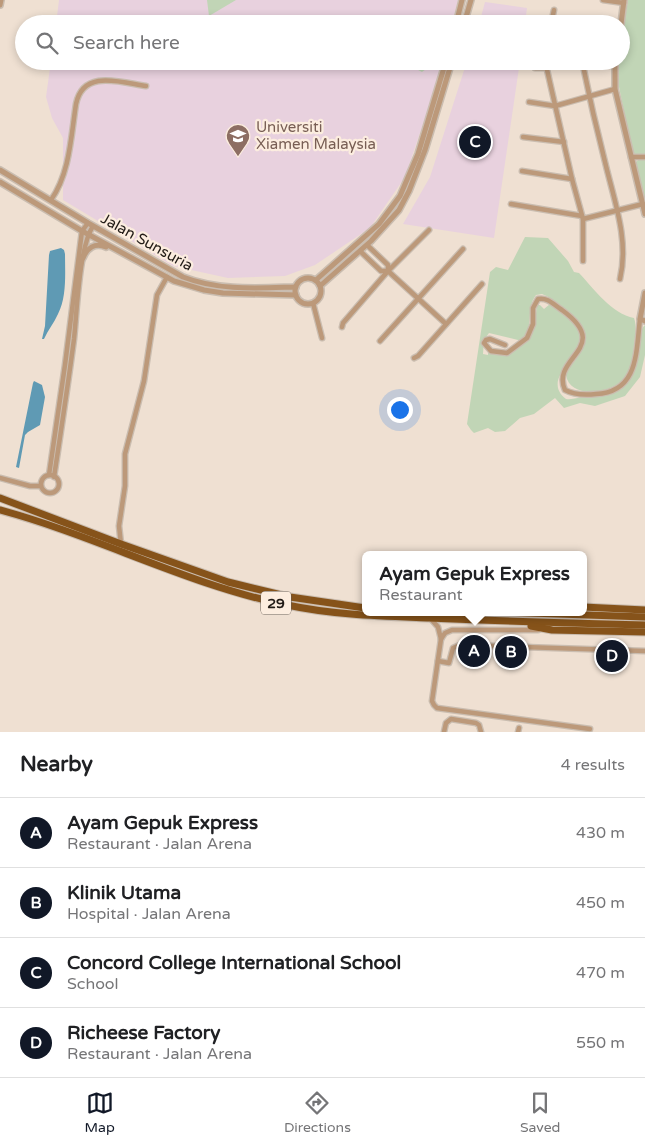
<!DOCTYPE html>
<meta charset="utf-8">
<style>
:root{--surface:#fff;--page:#f6f6f6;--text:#202124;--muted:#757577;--line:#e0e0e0;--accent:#111827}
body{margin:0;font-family:"Varela Round",sans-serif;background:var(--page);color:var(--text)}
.you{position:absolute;left:399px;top:409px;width:18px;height:18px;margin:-12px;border:4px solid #fff;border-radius:50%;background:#1a73e8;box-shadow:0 0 0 8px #1a73e833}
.badge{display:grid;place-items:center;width:32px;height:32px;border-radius:50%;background:var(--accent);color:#fff;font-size:16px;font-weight:700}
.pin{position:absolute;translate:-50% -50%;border:2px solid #fff;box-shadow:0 1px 5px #0006}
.popup{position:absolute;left:362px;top:551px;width:225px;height:65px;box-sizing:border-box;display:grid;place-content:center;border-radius:8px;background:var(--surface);filter:drop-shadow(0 1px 4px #0005);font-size:16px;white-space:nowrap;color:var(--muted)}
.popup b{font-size:19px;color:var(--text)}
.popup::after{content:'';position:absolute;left:50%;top:100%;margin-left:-10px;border:10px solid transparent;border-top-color:var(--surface)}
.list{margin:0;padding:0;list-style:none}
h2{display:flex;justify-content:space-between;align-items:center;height:65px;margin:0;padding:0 20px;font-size:21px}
h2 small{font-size:16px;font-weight:400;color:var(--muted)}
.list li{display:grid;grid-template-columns:32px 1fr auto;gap:15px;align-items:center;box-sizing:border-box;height:70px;padding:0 20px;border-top:1px solid var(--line)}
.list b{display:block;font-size:19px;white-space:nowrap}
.list p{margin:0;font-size:16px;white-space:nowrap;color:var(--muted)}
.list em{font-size:16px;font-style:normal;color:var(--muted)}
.icon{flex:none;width:28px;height:28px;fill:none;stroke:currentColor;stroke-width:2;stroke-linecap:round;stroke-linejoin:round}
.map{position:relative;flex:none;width:645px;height:732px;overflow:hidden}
.search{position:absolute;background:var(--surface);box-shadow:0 2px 8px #0003;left:15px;right:15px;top:15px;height:55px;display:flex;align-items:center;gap:12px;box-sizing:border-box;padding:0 18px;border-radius:28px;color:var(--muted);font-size:19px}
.sheet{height:345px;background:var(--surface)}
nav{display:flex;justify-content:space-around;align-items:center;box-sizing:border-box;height:70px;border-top:1px solid var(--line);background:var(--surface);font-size:14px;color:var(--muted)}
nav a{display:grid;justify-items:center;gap:2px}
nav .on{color:var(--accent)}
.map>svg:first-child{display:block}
.education{fill:#e8d1de}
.green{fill:#c1d5b6}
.water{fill:#5f9ab4}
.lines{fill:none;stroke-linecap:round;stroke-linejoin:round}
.minor-casing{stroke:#cabdb0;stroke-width:7}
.tertiary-casing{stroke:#cabdb0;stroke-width:8}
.trunk-casing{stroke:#cabdb0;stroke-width:9}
.minor{stroke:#bc997a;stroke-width:4.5}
.tertiary{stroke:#bc997a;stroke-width:5}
.trunk{stroke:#86531a;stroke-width:7}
.labels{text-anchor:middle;stroke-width:4.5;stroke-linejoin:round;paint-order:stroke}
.shield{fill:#fceddf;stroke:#635a52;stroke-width:1}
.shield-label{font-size:14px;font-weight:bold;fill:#211b16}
.education-label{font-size:15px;fill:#785e54;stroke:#fceddf;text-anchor:start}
.street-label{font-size:15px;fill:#211b16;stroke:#fceddf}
</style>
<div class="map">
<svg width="645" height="732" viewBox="0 0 645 732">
<rect width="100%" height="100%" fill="#efe0d2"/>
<!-- education -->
<g class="education">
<polygon points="59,0 458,0 452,24 56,24"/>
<polygon points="485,2 527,8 525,24 479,24"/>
<polygon points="51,61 442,61 436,86 405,177 370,228 315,265 285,276 228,278 173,266 63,200 63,138 52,118 46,97"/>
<polygon points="467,61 520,61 494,238 403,224 430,177"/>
</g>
<!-- green -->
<g class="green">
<polygon points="207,0 236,0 209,16"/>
<polygon points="628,0 645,0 645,155 636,155 632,151 618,82 619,61 621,61 621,44"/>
<polygon points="401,61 428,61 426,69 422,72"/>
<polygon points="645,159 645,202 635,163 638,160"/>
<path d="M525 237 548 238 568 261 574 272 579 273C594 289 612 314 634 318 637 326 635 337 634 345 633 355 632 367 627 376 615 393 570 401 566 375 570 364 581 356 584 344 586 338 585 331 582 326 576 316 553 298 542 294L536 295C525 309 535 326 522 341L489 333 484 340 483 354 488 355V353L502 355 510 354 529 340 532 334 535 322 537 305H540L544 309 550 304C558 310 571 317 576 327 579 331 581 337 580 341 577 360 542 380 566 399 573 400 579 397 586 397 622 395 636 384 640 346 641 339 639 330 645 325V355L640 377 625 396 595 406 580 403 564 408 555 398 534 414 520 418 505 431 495 432 488 428 474 433 471 430 467 424 490 272 496 267 508 270Z"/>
</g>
<!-- water -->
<g class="water">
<path d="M61 248 64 250 65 254C65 273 67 297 58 314 54 323 48 330 44 339H42L45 326 49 255 50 251Z"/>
<polygon points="34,381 42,385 45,397 40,425 28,432 25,435 19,468 16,467 33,383"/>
</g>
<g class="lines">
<!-- minor casing -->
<g class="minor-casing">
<g id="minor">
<polyline points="603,0 624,3"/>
<polyline points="551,24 554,10"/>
<polyline points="588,24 588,20"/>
<polyline points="545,61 572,179 583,219 583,261"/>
<path d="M582 61C589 96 597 131 606 166 615 203 629 241 620 279"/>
<polyline points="535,68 547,68"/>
<polyline points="529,102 555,106 615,89"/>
<polyline points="523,137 564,142"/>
<polyline points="631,157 645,157"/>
<polyline points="522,171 572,179"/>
<path d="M51 200C70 173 71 136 76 104 83 69 120 82 146 86"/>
<polyline points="511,204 582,216"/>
<polyline points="583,219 643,204"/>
<polyline points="367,245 388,265 388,271"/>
<polyline points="360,251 381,271 388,271 446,324"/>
<polyline points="313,303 322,338"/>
<polyline points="342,327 343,323 388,271 429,230"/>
<polyline points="380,341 463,249"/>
<path d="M505 345 490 339 486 340 484 343 491 351 507 353 527 338 533 324V308L538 299C548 297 554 305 562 310 614 348 550 357 565 390 574 395 586 395 596 394 639 392 636 351 640 319"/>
<polyline points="414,358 418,356 482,284"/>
<circle cx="50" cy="484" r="9"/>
<polyline points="49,475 65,365 82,231 88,223"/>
<path d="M54 477C61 431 68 385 74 339 77 311 79 247 93 226"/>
<polyline points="0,478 30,486 40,486"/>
<polyline points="121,544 119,526 125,486 125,454 144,381 157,295 167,277"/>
<polyline points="431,619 438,627 441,639 432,701 434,705 437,708 590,729"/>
<polyline points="441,639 445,633 452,630 538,630"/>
<polyline points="438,661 449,663 453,648 460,645 645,651"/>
<polyline points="444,732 446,723 451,719 476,723 479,725 481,732"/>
<polyline points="518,732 519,728"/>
</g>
</g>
<!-- tertiary casing -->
<g class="tertiary-casing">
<g id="tertiary">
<polyline points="0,5 1,0"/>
<polyline points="456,24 462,0"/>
<polyline points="464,24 471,0"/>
<polyline points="621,24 624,0"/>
<polyline points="615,61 615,89 645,214"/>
<path d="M0 170 88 223 183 277C219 291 258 288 296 287"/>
<polyline points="0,182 82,231 174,281 204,290 223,293 296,295"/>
<path d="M83 258C87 248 95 242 106 247"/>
<circle cx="308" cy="291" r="13"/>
<polyline points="316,280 379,224 400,196 418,154 446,61"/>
<polyline points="320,286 371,241 399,210 409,191 425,150 452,61"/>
<polyline points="645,293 640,319 645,321"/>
</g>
</g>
<!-- trunk casing -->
<g class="trunk-casing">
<g id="trunk">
<polyline points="0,498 121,544 228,582 290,597 365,608"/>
<path d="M0 510C97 536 188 585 287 605 334 615 381 616 430 618 501 621 573 623 645 625"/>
<polyline points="583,607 645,610"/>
<polyline points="501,612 645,617"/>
<polyline points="531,626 552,630 645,632"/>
</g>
</g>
<!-- minor -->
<use href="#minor" class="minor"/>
<!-- tertiary -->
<use href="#tertiary" class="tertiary"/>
<!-- trunk -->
<use href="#trunk" class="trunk"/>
</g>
<!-- icons -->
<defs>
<g id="university-pin" transform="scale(1.25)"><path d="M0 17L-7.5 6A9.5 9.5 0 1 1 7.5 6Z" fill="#8d6e63" stroke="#fceddf"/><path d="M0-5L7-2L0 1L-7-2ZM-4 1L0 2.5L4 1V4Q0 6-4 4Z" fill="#fff"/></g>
</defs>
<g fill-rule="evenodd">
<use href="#university-pin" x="238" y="136"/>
</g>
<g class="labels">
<!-- shield labels -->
<rect class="shield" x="261" y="591.5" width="30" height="23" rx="4"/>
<g class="shield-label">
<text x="276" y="608">29</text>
</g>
<!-- education labels -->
<g class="education-label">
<text x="256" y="132">Universiti<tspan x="256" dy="17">Xiamen Malaysia</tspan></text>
</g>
<!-- street labels -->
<g class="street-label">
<text transform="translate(147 242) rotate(29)" y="5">Jalan Sunsuria</text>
</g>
</g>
</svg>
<div class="you"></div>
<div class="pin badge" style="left:474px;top:651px">A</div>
<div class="popup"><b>Ayam Gepuk Express</b>Restaurant</div>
<div class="pin badge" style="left:511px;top:652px">B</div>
<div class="pin badge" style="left:475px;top:142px">C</div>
<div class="pin badge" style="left:612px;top:656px">D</div>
<div class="search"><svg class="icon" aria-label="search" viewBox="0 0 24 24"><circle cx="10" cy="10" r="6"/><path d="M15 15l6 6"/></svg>Search here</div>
</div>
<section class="sheet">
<h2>Nearby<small>4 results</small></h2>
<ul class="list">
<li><span class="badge">A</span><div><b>Ayam Gepuk Express</b><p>Restaurant · Jalan Arena</p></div><em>430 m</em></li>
<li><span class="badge">B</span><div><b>Klinik Utama</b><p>Hospital · Jalan Arena</p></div><em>450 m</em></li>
<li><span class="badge">C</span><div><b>Concord College International School</b><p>School</p></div><em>470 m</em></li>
<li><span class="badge">D</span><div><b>Richeese Factory</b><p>Restaurant · Jalan Arena</p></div><em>550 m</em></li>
</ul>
</section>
<nav>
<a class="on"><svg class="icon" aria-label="map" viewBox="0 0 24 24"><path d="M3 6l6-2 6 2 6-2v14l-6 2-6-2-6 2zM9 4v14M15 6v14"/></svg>Map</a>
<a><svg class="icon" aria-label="directions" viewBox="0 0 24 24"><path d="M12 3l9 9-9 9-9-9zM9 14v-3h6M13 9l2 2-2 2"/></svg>Directions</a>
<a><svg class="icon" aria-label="saved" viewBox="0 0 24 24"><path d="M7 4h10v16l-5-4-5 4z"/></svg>Saved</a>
</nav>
